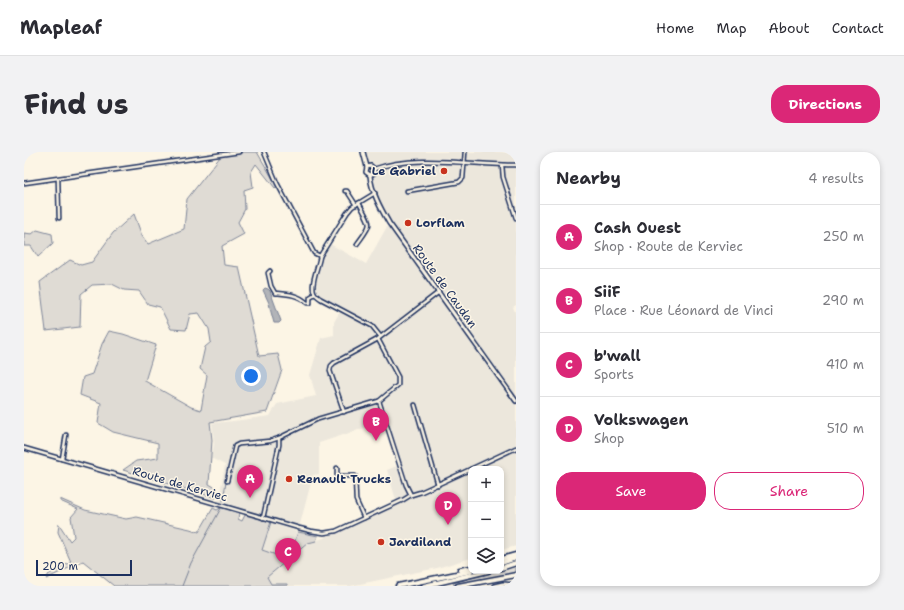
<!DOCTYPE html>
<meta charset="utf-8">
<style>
:root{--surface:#fff;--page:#f2f2f3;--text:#2b2b33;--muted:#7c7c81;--line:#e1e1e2;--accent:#db2777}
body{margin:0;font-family:"Shantell Sans",sans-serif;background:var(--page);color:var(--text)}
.controls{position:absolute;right:12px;bottom:12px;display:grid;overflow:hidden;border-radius:8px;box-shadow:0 2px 6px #0003}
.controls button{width:36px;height:36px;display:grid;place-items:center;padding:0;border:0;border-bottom:1px solid var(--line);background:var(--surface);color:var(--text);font:20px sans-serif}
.scale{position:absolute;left:12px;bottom:10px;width:96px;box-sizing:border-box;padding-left:4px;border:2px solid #1b2f5e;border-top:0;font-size:11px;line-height:14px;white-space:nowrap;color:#1b2f5e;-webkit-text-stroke:3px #fcf5e5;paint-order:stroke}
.you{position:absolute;left:227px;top:224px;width:14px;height:14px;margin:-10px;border:3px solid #fff;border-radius:50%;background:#1a73e8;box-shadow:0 0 0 6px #1a73e833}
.badge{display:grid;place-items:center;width:26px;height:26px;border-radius:50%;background:var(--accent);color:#fff;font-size:13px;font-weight:700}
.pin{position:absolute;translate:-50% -33px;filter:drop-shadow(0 1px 2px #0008)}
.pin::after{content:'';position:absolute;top:21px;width:14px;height:12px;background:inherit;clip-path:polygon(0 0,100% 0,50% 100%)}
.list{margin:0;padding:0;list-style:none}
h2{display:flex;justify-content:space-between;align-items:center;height:52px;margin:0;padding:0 16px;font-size:17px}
h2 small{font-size:13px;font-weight:400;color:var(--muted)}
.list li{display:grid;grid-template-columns:26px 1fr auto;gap:12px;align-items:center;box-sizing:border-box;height:64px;padding:0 16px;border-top:1px solid var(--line)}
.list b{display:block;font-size:15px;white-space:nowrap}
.list p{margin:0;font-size:13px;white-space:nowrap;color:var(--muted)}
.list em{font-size:13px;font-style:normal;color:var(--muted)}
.actions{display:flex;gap:8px;padding:12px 16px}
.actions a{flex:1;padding:9px 0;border:1px solid var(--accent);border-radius:16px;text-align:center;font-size:14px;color:var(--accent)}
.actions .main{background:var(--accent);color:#fff}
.icon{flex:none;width:22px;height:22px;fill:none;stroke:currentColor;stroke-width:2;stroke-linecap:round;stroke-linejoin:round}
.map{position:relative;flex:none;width:492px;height:434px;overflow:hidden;border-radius:16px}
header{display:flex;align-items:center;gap:24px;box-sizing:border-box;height:56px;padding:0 20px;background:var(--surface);border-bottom:1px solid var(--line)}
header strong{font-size:19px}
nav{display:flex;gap:22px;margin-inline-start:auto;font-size:14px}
.intro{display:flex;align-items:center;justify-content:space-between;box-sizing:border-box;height:96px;padding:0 24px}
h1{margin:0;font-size:28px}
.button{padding:10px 18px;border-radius:16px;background:var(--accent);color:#fff;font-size:14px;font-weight:700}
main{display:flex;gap:24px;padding:0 24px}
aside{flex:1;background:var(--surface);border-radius:16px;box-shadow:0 2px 6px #0003}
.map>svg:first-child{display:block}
.built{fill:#ece7dc}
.green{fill:#dfdbd4;stroke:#7d8599}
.water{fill:#b2b4b8;stroke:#767f94}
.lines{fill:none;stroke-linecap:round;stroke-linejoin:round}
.stream{stroke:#767f94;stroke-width:1}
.minor-casing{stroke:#1b2f5e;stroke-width:5.5}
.tertiary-casing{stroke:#1b2f5e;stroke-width:6}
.trunk-casing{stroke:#1b2f5e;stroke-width:7}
.minor{stroke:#fcf5e5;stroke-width:2.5}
.tertiary{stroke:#fcf5e5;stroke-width:3}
.trunk{stroke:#fcf5e5;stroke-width:4}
.poi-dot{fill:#c8321e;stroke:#fcf5e5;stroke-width:1.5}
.labels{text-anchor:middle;stroke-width:3;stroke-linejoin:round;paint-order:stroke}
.poi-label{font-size:12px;font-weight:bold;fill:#1b2f5e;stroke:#fcf5e5;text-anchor:start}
.street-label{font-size:12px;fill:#1b2f5e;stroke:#fcf5e5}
</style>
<header>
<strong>Mapleaf</strong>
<nav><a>Home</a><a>Map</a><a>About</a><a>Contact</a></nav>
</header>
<div class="intro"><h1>Find us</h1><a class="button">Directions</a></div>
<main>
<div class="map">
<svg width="492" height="434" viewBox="0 0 492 434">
<rect width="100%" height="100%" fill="#fcf5e5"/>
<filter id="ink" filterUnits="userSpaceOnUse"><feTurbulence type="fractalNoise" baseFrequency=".025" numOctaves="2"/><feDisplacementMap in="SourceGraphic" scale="8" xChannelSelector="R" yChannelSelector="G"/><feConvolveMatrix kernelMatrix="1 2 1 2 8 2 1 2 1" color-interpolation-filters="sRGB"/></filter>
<g filter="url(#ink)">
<!-- built -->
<g class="built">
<polygon points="339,0 492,0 492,153 489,155 492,162 492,243 490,243 478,228 492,249 492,394 477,398 477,317 447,317 447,406 413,416 326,434 263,434 262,432 247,432 243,425 284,391 300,386 305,380 312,379 373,351 363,318 375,313 361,269 295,291 295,322 289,323 275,376 194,352 201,313 187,306 190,292 188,271 210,269 246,264 253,252 292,244 286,223 297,186 310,183 310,170 317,158 291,142 289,137 296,104 304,91 342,112 365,71 347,29 341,21"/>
<polygon points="247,370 274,380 267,400 259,405 238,398"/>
</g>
<!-- green -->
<g class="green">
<polygon points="200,0 233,0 253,34 251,36 232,12 227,20 229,35 220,38 221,57 214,70 220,82 198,94 200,113 215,115 235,204 254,202 258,218 243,260 186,270 188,288 185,332 192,336 192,346 99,318 112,309 134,306 134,291 89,280 74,271 77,251 56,243 59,225 68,222 78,192 85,179 99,182 132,193 121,229 167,255 177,258 183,223 176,217 181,195 187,190 185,177 175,161 166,162 162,178 147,177 136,155 124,152 115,139 100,138 88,132 68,133 57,142 56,175 22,179 16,130 46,108 57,113 68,110 89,81 110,62 118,84 124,92 160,77 163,47"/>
<polygon points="13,78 28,82 29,91 14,105 7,94 0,94 0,81 8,82"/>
<polygon points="36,347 61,358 102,367 113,365 166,377 175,380 189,356 193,358 198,355 215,361 214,367 218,369 221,363 247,370 238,398 258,405 267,400 274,380 294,384 292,389 284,391 243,425 247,432 263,432 263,434 90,434 59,409 22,427 25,422 47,410 34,380 35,372 46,389 50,385 47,365 54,357 36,349"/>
<polygon points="492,414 492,421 430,433 429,431"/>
</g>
<!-- water -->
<polygon class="water" points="241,136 244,137 246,139 257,169 255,171 250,171 247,160 245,151 239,138"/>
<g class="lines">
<!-- stream -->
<g class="stream">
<polyline points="199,349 202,330"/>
<polyline points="158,434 167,411 197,356"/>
</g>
<!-- minor casing -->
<g class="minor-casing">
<g id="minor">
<polyline points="240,0 253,31 290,101 296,104 323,61 328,55 351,41"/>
<polyline points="478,13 479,25 492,66"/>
<path d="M350 17C391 2 448 13 492 13"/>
<polyline points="34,27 35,66"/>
<polyline points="0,31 215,0"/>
<polyline points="321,39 323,39 332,53"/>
<polyline points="383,39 435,30 439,26 441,0"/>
<path d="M333 92C349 70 348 75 335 51"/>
<path d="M296 104C295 113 286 132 290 140 291 143 294 145 297 147L348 174 356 184"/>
<path d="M246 119 244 121 247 134 251 141C262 142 274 142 283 151H286V145L291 142"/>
<polyline points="391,253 414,333"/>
<polyline points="320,260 306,219 307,214 310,211 354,187"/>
<polyline points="0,296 275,376 287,379 300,381 312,379 379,348 387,343 397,340 447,317"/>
<polyline points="38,307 42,283"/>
<polyline points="313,316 313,324 331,324 332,348 340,366"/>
<polyline points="447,317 492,296"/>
<polyline points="203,329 211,294 215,292 246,289 255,286 294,267 355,249"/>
<polyline points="387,343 382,333 355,249 374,233 374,225 354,187 415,140"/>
<polyline points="239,366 255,293 255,286"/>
</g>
</g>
<!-- tertiary casing -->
<g class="tertiary-casing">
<g id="tertiary">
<polyline points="339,0 343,15 342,20 346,23"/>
<polyline points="343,15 347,14 350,17 350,21 346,23"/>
<path d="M346 23C347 39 357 57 365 71L492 249"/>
<polyline points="470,434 479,432 492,433"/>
</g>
</g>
<!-- trunk casing -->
<g class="trunk-casing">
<g id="trunk">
<polyline points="477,407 492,403"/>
<polyline points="477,411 492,406"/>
<polyline points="477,416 492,411"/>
<polyline points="436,418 447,416"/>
<polyline points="374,434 447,419"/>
<polyline points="400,434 464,419"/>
<polyline points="434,434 492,423"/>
</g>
</g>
<!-- minor -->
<use href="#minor" class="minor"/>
<!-- tertiary -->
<use href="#tertiary" class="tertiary"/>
<!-- trunk -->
<use href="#trunk" class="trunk"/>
</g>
</g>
<!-- markers -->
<g class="poi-dot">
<circle cx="420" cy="19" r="4"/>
<circle cx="384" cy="71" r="4"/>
<circle cx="265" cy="327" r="4"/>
<circle cx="357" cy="390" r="4"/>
</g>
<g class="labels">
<!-- poi labels -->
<g class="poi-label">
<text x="412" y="23" text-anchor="end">Le Gabriel</text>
<text x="392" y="75">Lorflam</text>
<text x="273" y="331">Renault Trucks</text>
<text x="365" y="394">Jardiland</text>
</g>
<!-- street labels -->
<g class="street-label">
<text transform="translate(421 134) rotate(54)" y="4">Route de Caudan</text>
<text transform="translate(156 332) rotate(16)" y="4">Route de Kerviec</text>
</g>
</g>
</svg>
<div class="controls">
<button>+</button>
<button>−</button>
<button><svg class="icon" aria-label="layers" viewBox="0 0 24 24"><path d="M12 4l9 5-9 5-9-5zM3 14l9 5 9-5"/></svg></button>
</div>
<div class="scale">200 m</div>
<div class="you"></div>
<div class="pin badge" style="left:226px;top:346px">A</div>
<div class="pin badge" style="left:352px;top:289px">B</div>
<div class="pin badge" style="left:264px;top:419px">C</div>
<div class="pin badge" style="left:424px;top:373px">D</div>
</div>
<aside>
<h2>Nearby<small>4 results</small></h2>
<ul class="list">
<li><span class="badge">A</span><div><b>Cash Ouest</b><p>Shop · Route de Kerviec</p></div><em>250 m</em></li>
<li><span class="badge">B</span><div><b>SiiF</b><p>Place · Rue Léonard de Vinci</p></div><em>290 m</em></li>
<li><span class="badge">C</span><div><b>b'wall</b><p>Sports</p></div><em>410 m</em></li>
<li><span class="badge">D</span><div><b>Volkswagen</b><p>Shop</p></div><em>510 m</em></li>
</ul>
<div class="actions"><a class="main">Save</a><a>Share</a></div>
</aside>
</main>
